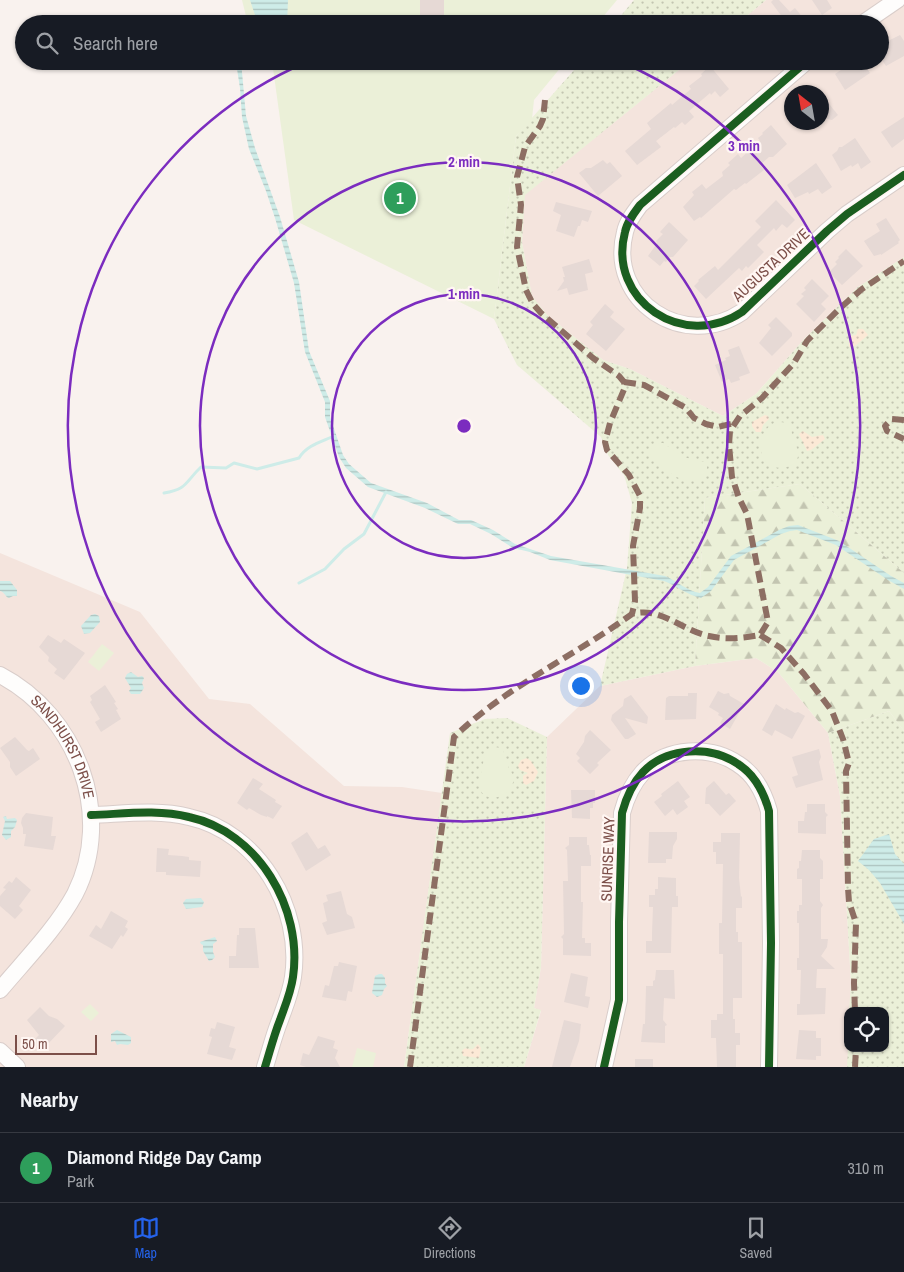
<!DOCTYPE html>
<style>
:root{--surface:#171b24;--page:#20242c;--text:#f1f3f6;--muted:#9ea1a6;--line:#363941;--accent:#2563eb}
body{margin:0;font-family:"Archivo Narrow",sans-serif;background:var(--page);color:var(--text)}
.controls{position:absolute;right:15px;bottom:15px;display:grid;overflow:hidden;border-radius:10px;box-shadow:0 1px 4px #0004}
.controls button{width:45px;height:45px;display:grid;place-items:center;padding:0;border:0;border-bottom:1px solid var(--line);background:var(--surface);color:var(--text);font:25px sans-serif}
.compass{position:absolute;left:784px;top:85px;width:45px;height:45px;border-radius:50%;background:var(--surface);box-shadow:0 1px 4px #0004;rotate:329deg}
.scale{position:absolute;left:15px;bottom:12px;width:82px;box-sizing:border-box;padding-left:5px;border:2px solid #7c4f49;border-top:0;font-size:14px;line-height:18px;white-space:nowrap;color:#7c4f49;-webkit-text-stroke:4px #fff6f2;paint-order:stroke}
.you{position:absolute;left:580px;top:685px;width:18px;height:18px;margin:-12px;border:4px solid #fff;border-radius:50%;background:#1a73e8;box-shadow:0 0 0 8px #1a73e833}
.badge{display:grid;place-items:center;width:32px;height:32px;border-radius:50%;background:var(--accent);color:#fff;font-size:16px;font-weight:700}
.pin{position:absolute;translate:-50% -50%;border:2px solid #fff;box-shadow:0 1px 5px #0006}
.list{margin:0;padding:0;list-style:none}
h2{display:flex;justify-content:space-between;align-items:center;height:65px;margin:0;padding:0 20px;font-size:21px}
h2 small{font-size:16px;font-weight:400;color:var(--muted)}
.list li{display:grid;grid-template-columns:32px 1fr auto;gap:15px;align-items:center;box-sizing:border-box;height:70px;padding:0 20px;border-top:1px solid var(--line)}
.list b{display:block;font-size:19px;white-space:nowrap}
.list p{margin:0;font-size:16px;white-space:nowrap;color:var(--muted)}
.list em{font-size:16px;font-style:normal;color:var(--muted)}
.icon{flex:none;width:28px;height:28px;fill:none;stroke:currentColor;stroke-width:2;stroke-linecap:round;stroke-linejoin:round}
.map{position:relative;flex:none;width:904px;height:1067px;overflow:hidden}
.search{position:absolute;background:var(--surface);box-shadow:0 1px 4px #0004;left:15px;right:15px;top:15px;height:55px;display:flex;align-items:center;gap:12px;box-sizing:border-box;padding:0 18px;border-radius:28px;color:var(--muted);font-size:19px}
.sheet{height:135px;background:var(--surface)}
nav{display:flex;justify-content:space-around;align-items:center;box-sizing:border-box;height:70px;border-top:1px solid var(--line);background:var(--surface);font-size:14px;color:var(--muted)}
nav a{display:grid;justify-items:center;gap:2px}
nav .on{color:var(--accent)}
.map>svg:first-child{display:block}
.residential{fill:#f4e4dd;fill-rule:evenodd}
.grass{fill:url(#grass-dots)}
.forest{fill:url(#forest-firs)}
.sand{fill:url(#sand-dots)}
.park{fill:#ebf0d8}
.water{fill:url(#water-rules)}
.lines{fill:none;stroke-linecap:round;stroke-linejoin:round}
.stream{stroke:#ceece8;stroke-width:3}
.building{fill:#e6d9d5}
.minor-casing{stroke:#d9cdca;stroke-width:18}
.minor{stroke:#fefdfc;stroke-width:16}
.quiet{stroke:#8d6e63;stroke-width:6;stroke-dasharray:12 6;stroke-linecap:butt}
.cycleway-casing{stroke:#fff6f2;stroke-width:11}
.cycleway{stroke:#1b5e20;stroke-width:8}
.ring{fill:none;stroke:#7b2cbf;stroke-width:2.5}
.labels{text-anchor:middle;stroke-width:4.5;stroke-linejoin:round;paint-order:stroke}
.street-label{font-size:15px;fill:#7c4f49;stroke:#fff6f2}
.centre{fill:#7b2cbf;stroke:#fff6f2;stroke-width:2.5}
.ring-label{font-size:15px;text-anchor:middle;font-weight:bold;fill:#7b2cbf;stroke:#fff6f2;stroke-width:4.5;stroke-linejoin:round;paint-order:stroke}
</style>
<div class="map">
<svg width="904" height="1067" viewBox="0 0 904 1067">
<defs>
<pattern id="grass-dots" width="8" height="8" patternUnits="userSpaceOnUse" patternTransform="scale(1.25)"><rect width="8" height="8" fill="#ebf0d8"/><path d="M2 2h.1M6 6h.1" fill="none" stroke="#c3c5b1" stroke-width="1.8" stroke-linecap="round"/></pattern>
<pattern id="forest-firs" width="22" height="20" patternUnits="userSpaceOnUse" patternTransform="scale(1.25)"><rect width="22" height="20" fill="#ebf0d8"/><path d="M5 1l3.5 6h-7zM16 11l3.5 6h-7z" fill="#c3c5b1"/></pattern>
<pattern id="sand-dots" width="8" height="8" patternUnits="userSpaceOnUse" patternTransform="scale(1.25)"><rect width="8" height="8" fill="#fce9d6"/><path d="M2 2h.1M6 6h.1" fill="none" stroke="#d1bfb0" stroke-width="1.8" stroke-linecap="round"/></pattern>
<pattern id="water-rules" width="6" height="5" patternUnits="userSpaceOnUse" patternTransform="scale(1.25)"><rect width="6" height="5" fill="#ceece8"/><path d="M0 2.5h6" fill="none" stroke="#acc2be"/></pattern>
</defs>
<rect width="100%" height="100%" fill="#f9f2ee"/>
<!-- residential -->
<g class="residential">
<path d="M766 0H904V257L858 287 805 338 756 394 723 416 630 369 603 360 547 315 532 297 522 242 524 195 690 61H880V24H737ZM792 92H822V122H792Z"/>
<polygon points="0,553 140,612 209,699 250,704 344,786 402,787 442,793 404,1067 0,1067"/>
<polygon points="756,658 778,672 828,733 840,796 851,983 850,1011 848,1011 848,1067 524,1067 541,1011 534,1008 541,967 547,737 600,686 695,666"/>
</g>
<!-- grass -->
<g class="grass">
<polygon points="634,0 766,0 737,24 614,24"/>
<polygon points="582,61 690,61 525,195 522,242 532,296 547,315 603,360 630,369 723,416 756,394 805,338 858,287 904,257 904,573 800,484 705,498 695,666 600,686 627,568 632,503 624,475 608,455 601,437 517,365 494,319 516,136"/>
<polygon points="889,711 904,731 904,1067 847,1067 848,1048 885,1048 885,1011 849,1011 851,983 840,796 828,733"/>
<polygon points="507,718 547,737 541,967 534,1008 541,1010 524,1067 404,1067 450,733 485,719"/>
</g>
<!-- forest -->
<polygon class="forest" points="800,484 904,573 904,731 889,711 828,733 778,672 756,658 695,666 705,498"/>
<!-- sand -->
<g class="sand">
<polygon points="858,329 863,329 868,335 855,346 849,347 849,342 850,336 856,335"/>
<polygon points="765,415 768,416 769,419 763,425 761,432 756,432 752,426 752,422"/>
<polygon points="803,431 812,437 823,435 825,439 811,450 807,451 799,434"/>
<polygon points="527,758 531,761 538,772 534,781 526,785 523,783 523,776 528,773 520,770 518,766 521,760"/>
<path d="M478 1044 481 1048 479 1058 463 1056 462 1051C465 1046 468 1050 473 1049Z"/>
</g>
<!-- park -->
<g class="park">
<polygon points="242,0 617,0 597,24 248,24"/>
<polygon points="272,61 566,61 534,100 532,119 516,136 494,319 294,220"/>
<path d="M776 422C796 422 789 429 794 441 795 445 798 449 799 453L796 463C762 483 747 436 776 422Z"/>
<path d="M663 443 683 457 704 462 707 465V473C694 489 675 478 663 467 660 464 654 461 652 457 646 448 656 443 663 443Z"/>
<polygon points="102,644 114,653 99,671 88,662"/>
<path d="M494 747 501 748C506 754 506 759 508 766 509 769 512 773 513 776 517 797 481 808 479 784 479 779 481 774 482 769 484 759 484 752 494 747Z"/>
<polygon points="90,1004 99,1013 91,1021 81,1012"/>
<polygon points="357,1048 376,1053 373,1067 352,1067"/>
</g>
<!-- water -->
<g class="water">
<polygon points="250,0 288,0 287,24 258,24"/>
<path d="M234 61H241L246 116 255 148 280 217 299 282 309 351 330 401V417L343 455 349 464 371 483 427 503 459 520H471L493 530 515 544 551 556 665 576C677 581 687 591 700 593L708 587 731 556 779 530 789 526 798 525 839 541 891 576 904 583V589L888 580 836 545 797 530 790 531 781 534 734 560 711 591 701 598C687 595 677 586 664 581L550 560 530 552 513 548 491 534 470 524H458L425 508 368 487 346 468 339 457 325 417V402L305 352 294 283 275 218 266 191 249 149 242 117 240 88 237 69Z"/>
<path d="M0 581H10L17 590V596H13L9 598C5 597 5 592 0 591Z"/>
<polygon points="95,614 99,616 100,622 90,633 84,634 81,626 91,615"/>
<polygon points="131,672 138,677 142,676 144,678 142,683 144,688 140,694 131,694 129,691 131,688 125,678 127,674"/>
<polygon points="3,817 6,816 7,819 15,818 17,820 15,827 11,831 11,837 6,840 2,835 5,821"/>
<polygon points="889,834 895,854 904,864 904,924 880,883 869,870 858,861 874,839"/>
<polygon points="201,898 204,902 202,907 186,909 183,903 186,899"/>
<polygon points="215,937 217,941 213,944 213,952 215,957 212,960 209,961 203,951 203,945 201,944 200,942"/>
<polygon points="379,974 382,974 385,978 385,983 387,986 384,989 382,995 377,997 372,993 375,976"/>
<polygon points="117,1030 131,1037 131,1043 128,1045 120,1044 117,1045 115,1041 111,1042 111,1034"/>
</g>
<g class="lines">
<!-- stream -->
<g class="stream">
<path d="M164 493C188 489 185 482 201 467L226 468 234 463 257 469 299 458C307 445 321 442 334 436"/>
<polyline points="299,583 325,569 344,549 364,534 386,492"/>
</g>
</g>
<!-- building -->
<g class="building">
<rect x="420" y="0" width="24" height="24"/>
<polygon points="773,0 779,0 790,12 795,8 808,24 776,24 783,18 771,2"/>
<polygon points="812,0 827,0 832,8 822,15"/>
<polygon points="900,35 904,41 904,56 886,66 880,57 880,45"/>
<polygon points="857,61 862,61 870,73 845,90 835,74 844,68 846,69"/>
<polygon points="710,66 729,89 720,97 715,91 711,95 710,93 689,111 694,117 685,125 682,122 675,128 674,127 656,141 661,147 637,165 625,151 651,129 647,123 671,103 672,105 691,89 689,86 702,76 701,74"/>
<polygon points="822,95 838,115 832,120 822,118"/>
<polygon points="904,117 904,139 892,148 881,132"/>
<polygon points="771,125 787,144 773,157 769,157 760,165 764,170 746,184 745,183 736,190 734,189 701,218 700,217 694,221 683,207 694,195 692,192 702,184 706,189 723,176 722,172 730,165 728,163 738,154 741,158 760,141 758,138 763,134 762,133"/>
<polygon points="855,138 871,162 861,169 858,163 852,167 851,165 841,171 832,155 837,151 839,147 842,147"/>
<polygon points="603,160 607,164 610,162 622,176 598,196 579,173 586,168 591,168"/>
<polygon points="816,163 832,187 822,194 818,189 809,194 808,192 795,198 787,185"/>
<polygon points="776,200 795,220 787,228 782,224 776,231 774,228 757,245 764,252 748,268 746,266 742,271 739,268 706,299 694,286 699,281 698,280 715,266 718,270 761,227 755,221"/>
<polygon points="556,202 592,211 588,222 582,220 580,226 578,226 574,237 556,231 561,215 553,211"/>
<polygon points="886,218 900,240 898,242 899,243 881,255 881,254 874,256 864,241 880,231 876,224"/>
<polygon points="669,222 688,240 673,257 670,257 666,262 664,261 660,266 648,256 656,245 657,243 656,241 663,234 660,232"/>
<polygon points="846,249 863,266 842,285 829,272 837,264 835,262 839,258 838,257"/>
<polygon points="589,259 593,272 585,274 588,290 569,295 567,288 557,291 564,281 563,277 565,277 562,267"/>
<polygon points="812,279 829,296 821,304 826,309 814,322 796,304 804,296 801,294 806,290 804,288"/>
<polygon points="605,304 614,312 610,317 625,329 606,351 586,334 593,325 590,322"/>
<polygon points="776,317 792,333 792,336 772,356 759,343 771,328 768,325"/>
<polygon points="739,346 750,373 739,377 740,380 731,383 729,379 722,382 715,365 726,360 725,358 730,356 728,350"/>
<polygon points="48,635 61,643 64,639 85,653 64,680 54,673 57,669 48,661 49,657 39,647"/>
<polygon points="105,685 116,702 114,703 118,709 116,710 121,719 101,732 95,722 100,719 93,707 90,702 92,700 90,696"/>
<polygon points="718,691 724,694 729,693 730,696 744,704 730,729 720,723 723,718 718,715 719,713 709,707"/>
<polygon points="688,693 697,693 696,719 665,720 666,698 669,696 688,696"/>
<polygon points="631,695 648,717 647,724 625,718 636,734 628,739 625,739 611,720 612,715 623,706 624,699"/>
<polygon points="776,704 785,710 786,708 795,713 798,712 805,716 792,739 775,730 772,736 762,730"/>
<polygon points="590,730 611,750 597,763 599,765 590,774 577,761 580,758 576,754 584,742 585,736"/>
<polygon points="15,737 27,750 29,751 33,748 40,759 16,776 10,767 10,762 0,748"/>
<polygon points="819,749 821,757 819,762 823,780 796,788 792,777 798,775 792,757"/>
<polygon points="253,778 263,784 259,789 276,800 275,802 282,806 273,819 267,816 267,817 261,815 249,808 247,810 237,803"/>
<polygon points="678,781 690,797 684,801 688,807 677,815 673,809 665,816 654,802 662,796 661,794"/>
<polygon points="714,781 726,795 729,793 736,801 720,816 709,804 705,804 706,788"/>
<polygon points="571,790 595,790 595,803 593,803 593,808 590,808 590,819 572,818"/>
<polygon points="807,804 825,804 825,812 828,815 826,817 826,834 798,833 798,821 804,821 805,812 807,812"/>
<polygon points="26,813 53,817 51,836 56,836 53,850 24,846 26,834 23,834 23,828 21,823 22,818"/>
<polygon points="307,832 318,849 325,845 331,855 306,871 291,843"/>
<polygon points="649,832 677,832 677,839 673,846 672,859 666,859 666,863 648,863"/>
<polygon points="721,833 740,833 739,878 741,897 742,896 742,908 736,908 736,932 738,932 738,942 742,942 742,998 733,998 733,1019 735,1019 735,1033 740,1033 740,1045 736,1045 736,1067 717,1067 716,1038 711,1038 711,1020 717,1020 717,1014 723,1014 723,954 719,954 719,923 722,923 723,864 716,864 716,852 713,852 713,842 721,842"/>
<polygon points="569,837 587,837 587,845 589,845 590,855 591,855 591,866 581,866 581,902 583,902 582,938 585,938 585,943 591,943 591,956 563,955 563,939 561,937 564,934 563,881 568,881 567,850 565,848 569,845"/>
<polygon points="157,848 169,849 168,855 182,856 189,857 189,860 201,861 200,877 166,875 166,872 156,872"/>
<polygon points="802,850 820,850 820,858 823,861 823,879 820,879 820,901 823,905 821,908 821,939 828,939 827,947 821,956 835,969 817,969 816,988 826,988 825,1014 797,1015 797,1004 800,1004 801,970 797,970 797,958 799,958 799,923 797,923 797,911 799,911 799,905 802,905 802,879 797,879 797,869 799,868 799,861 801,861"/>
<polygon points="16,877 31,890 19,906 23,910 15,919 0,906 0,896 6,889 3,888 9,881 12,883"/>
<polygon points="658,877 676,878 676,896 678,896 678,907 672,907 671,953 646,953 646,941 652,941 652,933 653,907 649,907 649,895 655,895 655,889 658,889"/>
<polygon points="341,891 347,914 352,917 355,928 327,935 322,923 327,921 323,903 328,901 326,895"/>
<polygon points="111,911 128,921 125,927 128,929 123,937 121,935 112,949 89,936 96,925 101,929"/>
<polygon points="239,928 255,928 259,968 229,968 229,956 236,956 237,935 239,935"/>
<polygon points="339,962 357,966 352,992 348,991 346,1001 322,997 325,985 329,986 334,966 338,966"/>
<polygon points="656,970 674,970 675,999 664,998 663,1020 667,1025 665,1026 665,1043 641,1042 643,1024 645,1024 646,986 653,986 653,981 655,980"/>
<polygon points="571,973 588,977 585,996 590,997 588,1008 564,1002"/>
<polygon points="40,1007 49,1016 57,1019 65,1026 45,1047 35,1039 39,1035 27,1020"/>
<polygon points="564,1020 581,1024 579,1041 570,1067 552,1067"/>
<polygon points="217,1022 235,1027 229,1047 236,1049 232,1060 207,1054 212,1037 209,1036 211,1028 215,1029"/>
<polygon points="799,1030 816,1031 816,1038 821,1038 821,1056 816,1056 816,1060 796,1059"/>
<polygon points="318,1036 335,1041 333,1048 338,1050 335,1058 340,1067 306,1067 300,1065 303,1053 309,1055"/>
<rect x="635" y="1059" width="18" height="8"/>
</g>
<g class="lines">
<!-- minor casing -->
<g class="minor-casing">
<g id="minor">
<polyline points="862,24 897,0"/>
<path d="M807 61 640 205C634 213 627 222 625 232 607 301 684 351 742 312L827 231 847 214 904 175"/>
<path id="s1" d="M0 675C77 715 115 815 75 894 56 929 25 960 0 990"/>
<path d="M91 815C123 814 157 809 189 817 258 832 303 908 293 977 291 992 285 1006 280 1020 274 1035 270 1051 265 1067"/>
<polyline points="0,1051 17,1067"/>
<path d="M604 1067 619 1000V922L622 813C626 798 632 784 643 772 667 747 710 745 738 764 754 774 764 793 769 811L771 943 769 1067"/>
</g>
</g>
<!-- minor -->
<use href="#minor" class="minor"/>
<!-- quiet -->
<g class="quiet">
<polyline points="545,100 543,119 540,126 525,147 517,177 521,205 517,247 526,290 533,304 541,313 593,358 619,376 624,382 625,387 610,423 605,442 607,450 629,475 640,496 640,508 633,546 635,601 632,614"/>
<polyline points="624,382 644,385 686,408 694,418 706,424 718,427 735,423"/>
<polyline points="904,420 892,419 885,426 887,431 904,439"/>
<polyline points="760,635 781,648 804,674 832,711 843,739 849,763 846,771 848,888 849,902 856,923 854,983 855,1011"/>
<path d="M410 1067 454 737C506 687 574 656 632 614 661 606 682 631 709 636 727 640 743 638 760 635L768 622 747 514 739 498 732 477 729 445 730 431 740 416 762 398 794 363 807 341 839 309 862 289 904 261"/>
<polyline points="855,1067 856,1048"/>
</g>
<!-- cycleway casing -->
<g class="cycleway-casing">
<g id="cycleway">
<path d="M807 61 640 205C634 213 627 222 625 232 607 301 684 351 742 312L827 231 847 214 904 175"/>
<path d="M91 815C123 814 157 809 189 817 258 832 303 908 293 977 291 992 285 1006 280 1020 274 1035 270 1051 265 1067"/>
<path d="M604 1067 619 1000V922L622 813C626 798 632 784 643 772 667 747 710 745 738 764 754 774 764 793 769 811L771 943 769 1067"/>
</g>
</g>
<!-- cycleway -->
<use href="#cycleway" class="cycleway"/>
</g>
<!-- distance rings -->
<g class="ring">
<circle cx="464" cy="426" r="132"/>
<circle cx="464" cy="426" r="264"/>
<path d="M619 61A396 396 0 1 1 309 61"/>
</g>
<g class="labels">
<!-- street labels -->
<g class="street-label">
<text transform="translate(771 265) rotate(-43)" y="5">AUGUSTA DRIVE</text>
<text dy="5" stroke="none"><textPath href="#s1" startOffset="99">SANDHURST DRIVE</textPath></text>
<text transform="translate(608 859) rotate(-88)" y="5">SUNRISE WAY</text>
</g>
</g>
<circle cx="464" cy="426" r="8" class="centre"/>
<g class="ring-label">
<text x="744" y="151">3 min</text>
<text x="464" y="167">2 min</text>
<text x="464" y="299">1 min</text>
</g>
</svg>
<div class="controls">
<button><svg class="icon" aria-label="locate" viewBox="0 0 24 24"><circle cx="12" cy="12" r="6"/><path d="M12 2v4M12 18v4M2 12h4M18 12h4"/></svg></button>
</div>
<svg class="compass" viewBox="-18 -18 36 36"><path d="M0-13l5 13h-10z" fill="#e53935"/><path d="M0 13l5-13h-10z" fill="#9ea1a6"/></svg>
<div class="scale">50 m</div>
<div class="you"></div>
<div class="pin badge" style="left:400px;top:198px;background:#2e9e5b">1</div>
<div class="search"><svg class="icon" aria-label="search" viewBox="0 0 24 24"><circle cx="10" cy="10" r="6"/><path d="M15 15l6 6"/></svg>Search here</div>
</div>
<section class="sheet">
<h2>Nearby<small></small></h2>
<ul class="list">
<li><span class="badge" style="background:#2e9e5b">1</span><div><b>Diamond Ridge Day Camp</b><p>Park</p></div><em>310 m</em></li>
</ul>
</section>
<nav>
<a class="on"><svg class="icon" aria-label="map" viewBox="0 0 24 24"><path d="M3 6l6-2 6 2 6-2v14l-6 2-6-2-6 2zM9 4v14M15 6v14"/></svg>Map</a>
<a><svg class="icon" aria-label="directions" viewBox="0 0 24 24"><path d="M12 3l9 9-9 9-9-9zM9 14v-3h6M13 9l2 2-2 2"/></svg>Directions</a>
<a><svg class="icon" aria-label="saved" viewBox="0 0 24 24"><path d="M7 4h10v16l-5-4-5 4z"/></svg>Saved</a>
</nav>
